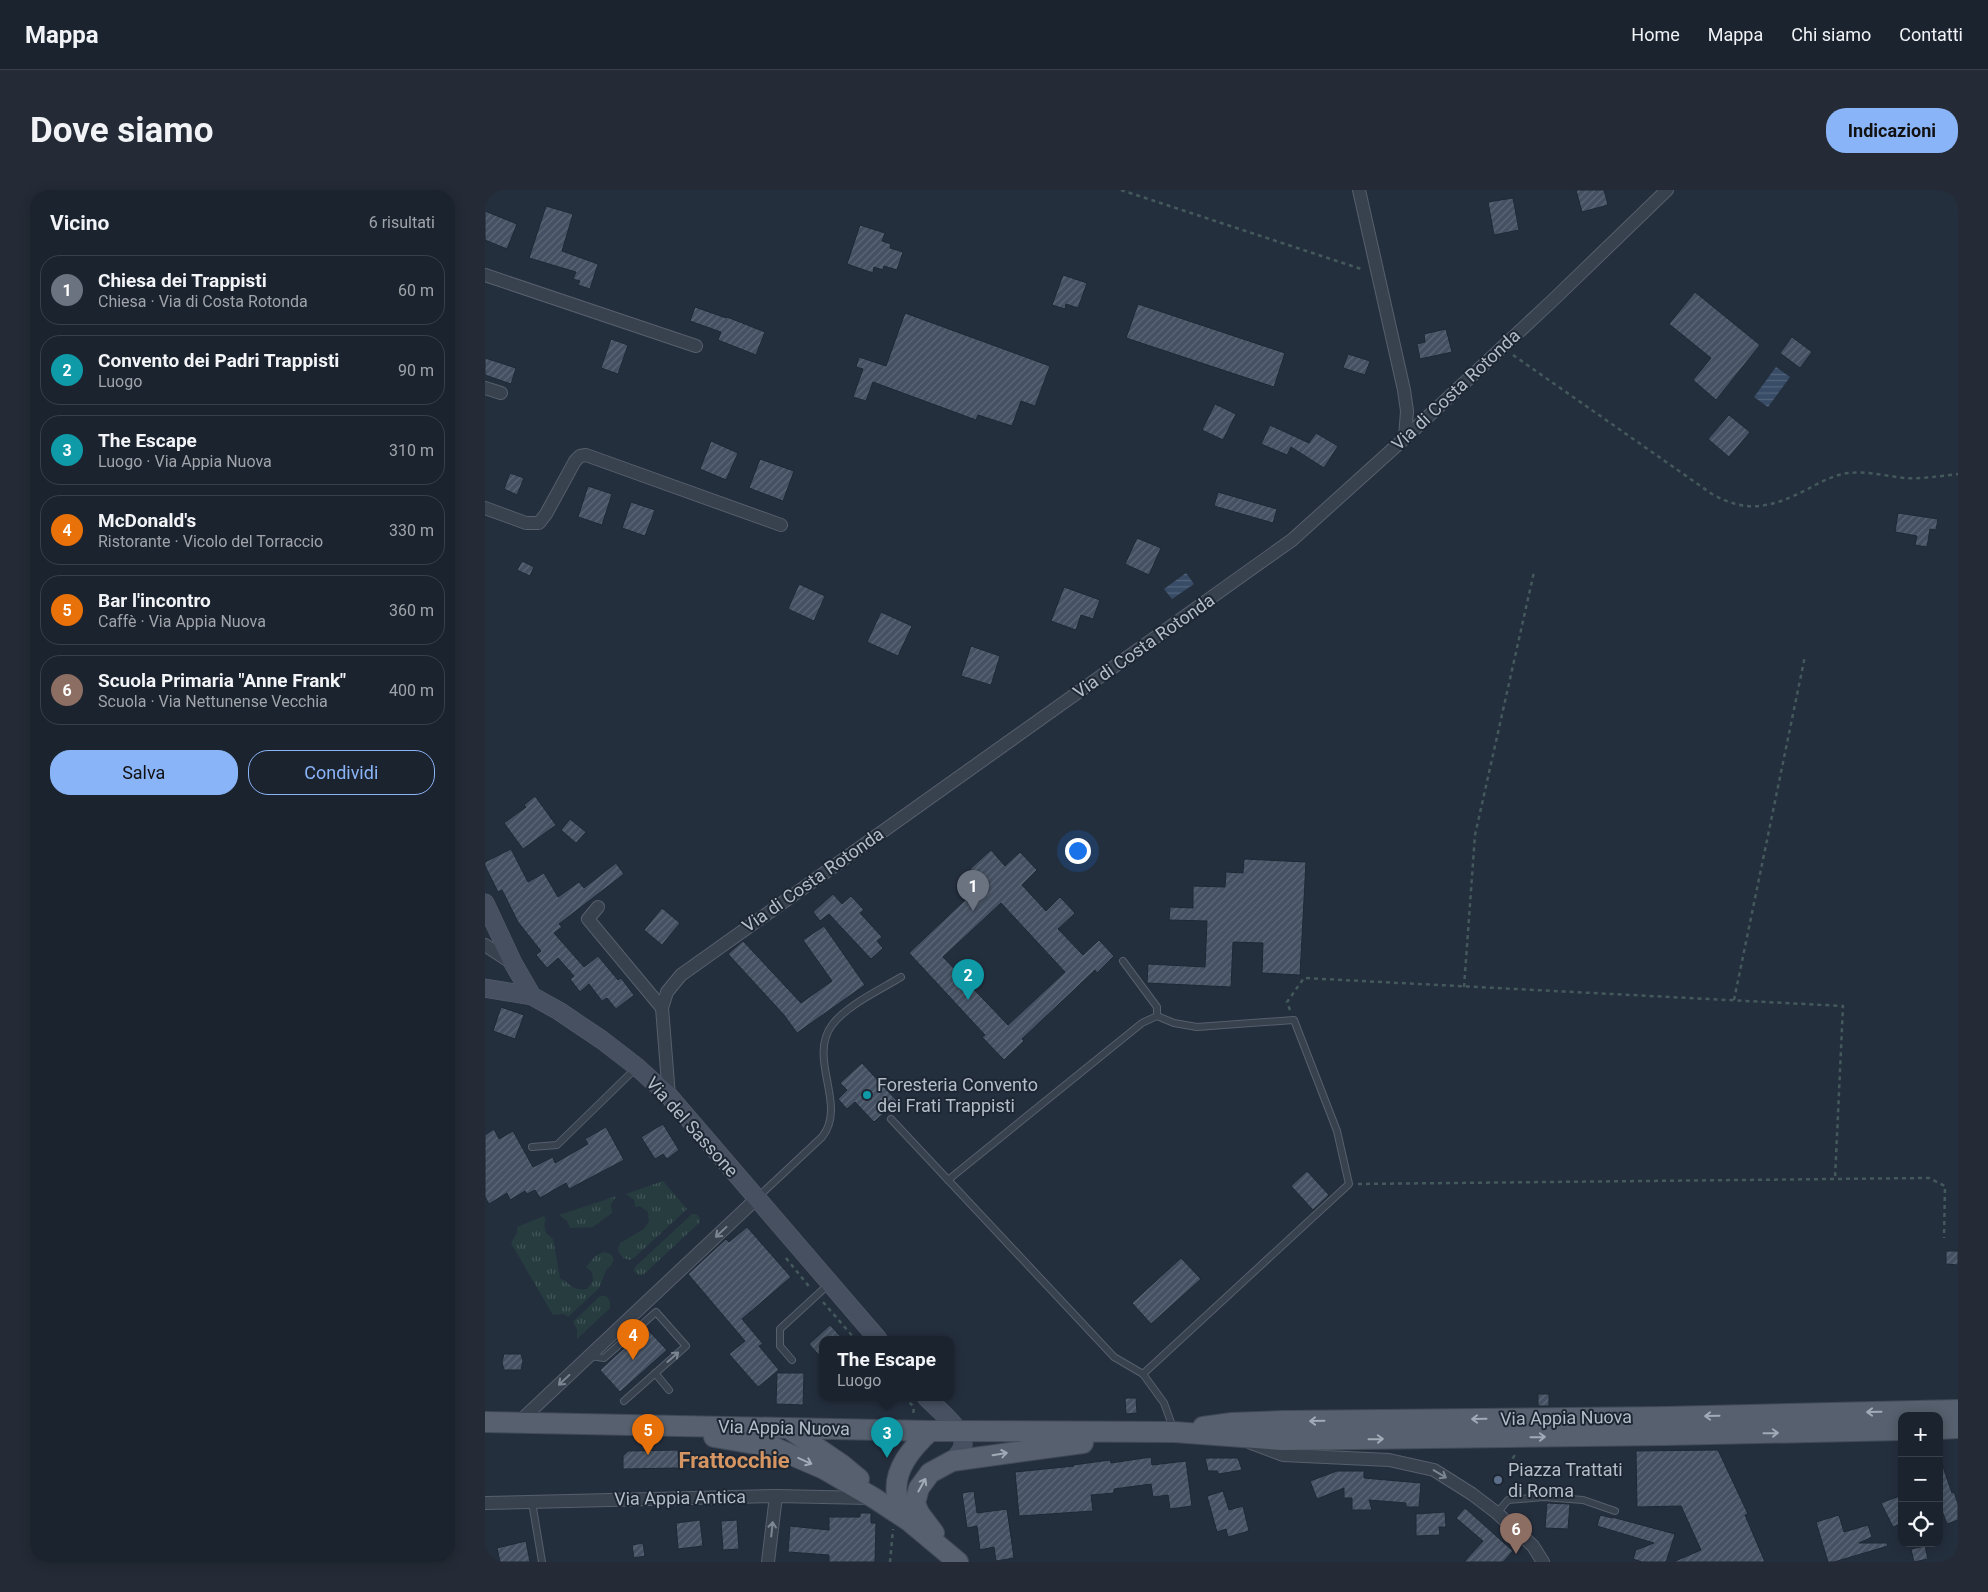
<!DOCTYPE html>
<html lang="it">
<meta charset="utf-8">
<style>
:root{--surface:#1b232e;--page:#242b36;--text:#f1f3f6;--muted:#a0a4aa;--line:#39404a;--accent:#8ab4f8}
body{margin:0;font-family:Roboto,sans-serif;background:var(--page);color:var(--text)}
.controls{position:absolute;right:15px;bottom:15px;display:grid;overflow:hidden;border-radius:10px;box-shadow:0 2px 12px #0003}
.controls button{width:45px;height:45px;display:grid;place-items:center;padding:0;border:0;border-bottom:1px solid var(--line);background:var(--surface);color:var(--text);font:25px sans-serif}
.you{position:absolute;left:592px;top:660px;width:18px;height:18px;margin:-12px;border:4px solid #fff;border-radius:50%;background:#1a73e8;box-shadow:0 0 0 8px #1a73e833}
.badge{display:grid;place-items:center;width:32px;height:32px;border-radius:50%;background:var(--accent);color:#fff;font-size:16px;font-weight:700}
.pin{position:absolute;translate:-50% -41px;filter:drop-shadow(0 1px 2px #0008)}
.pin::after{content:'';position:absolute;top:26px;width:18px;height:15px;background:inherit;clip-path:polygon(0 0,100% 0,50% 100%)}
.popup{position:absolute;left:334px;top:1146px;width:135px;height:65px;box-sizing:border-box;display:grid;place-content:center;border-radius:10px;background:var(--surface);filter:drop-shadow(0 1px 4px #0005);font-size:16px;white-space:nowrap;color:var(--muted)}
.popup b{font-size:19px;color:var(--text)}
.popup::after{content:'';position:absolute;left:50%;top:100%;margin-left:-10px;border:10px solid transparent;border-top-color:var(--surface)}
.list{margin:0;padding:0;list-style:none}
h2{display:flex;justify-content:space-between;align-items:center;height:65px;margin:0;padding:0 20px;font-size:21px}
h2 small{font-size:16px;font-weight:400;color:var(--muted)}
.list li{display:grid;grid-template-columns:32px 1fr auto;gap:15px;align-items:center;box-sizing:border-box;height:70px;margin:0 10px 10px;padding:0 10px;border:1px solid var(--line);border-radius:20px}
.list b{display:block;font-size:19px;white-space:nowrap}
.list p{margin:0;font-size:16px;white-space:nowrap;color:var(--muted)}
.list em{font-size:16px;font-style:normal;color:var(--muted)}
.actions{display:flex;gap:10px;padding:15px 20px}
.actions a{flex:1;padding:11px 0;border:1px solid var(--accent);border-radius:20px;text-align:center;font-size:18px;color:var(--accent)}
.actions .main{background:var(--accent);color:#111}
.icon{flex:none;width:28px;height:28px;fill:none;stroke:currentColor;stroke-width:2;stroke-linecap:round;stroke-linejoin:round}
.map{position:relative;flex:none;width:1473px;height:1372px;overflow:hidden;border-radius:20px}
header{display:flex;align-items:center;gap:30px;box-sizing:border-box;height:70px;padding:0 25px;background:var(--surface);border-bottom:1px solid var(--line)}
header strong{font-size:24px}
nav{display:flex;gap:28px;margin-inline-start:auto;font-size:18px}
.intro{display:flex;align-items:center;justify-content:space-between;box-sizing:border-box;height:120px;padding:0 30px}
h1{margin:0;font-size:35px}
.button{padding:12px 22px;border-radius:20px;background:var(--accent);color:#111;font-size:18px;font-weight:700}
main{display:flex;gap:30px;padding:0 30px}
aside{flex:1;background:var(--surface);border-radius:20px;box-shadow:0 2px 12px #0003}
.map>svg:first-child{display:block}
.grass{fill:url(#grass-tufts)}
.water{fill:url(#water-rules)}
.building{fill:url(#building-hatch);stroke:#1f2835;fill-rule:evenodd}
.lines{fill:none;stroke-linecap:round;stroke-linejoin:round}
.lane-casing{stroke:#565f6c;stroke-width:8}
.street-casing{stroke:#565f6c;stroke-width:14}
.secondary-casing{stroke:#565f6c;stroke-width:19}
.primary-casing{stroke:#414a57;stroke-width:22}
.path{stroke:#44595c;stroke-width:2.5;stroke-dasharray:4 4;stroke-linecap:butt}
.lane{stroke:#38414e;stroke-width:6}
.street{stroke:#38414e;stroke-width:12}
.secondary{stroke:#465061;stroke-width:18}
.primary{stroke:#56606e;stroke-width:20}
.oneway{stroke:#7c8592}
.oneway2{stroke:#a1aab7}
.culture-dot{fill:#0f9aa8;stroke:#1d2633;stroke-width:2}
.service-dot{fill:#5c6f8a;stroke:#1d2633;stroke-width:2}
.labels{text-anchor:middle;stroke-width:4;stroke-linejoin:round;paint-order:stroke}
.street-label{font-size:18px;fill:#b4bcc9;stroke:#1d2633}
.poi-label{font-size:18px;fill:#b4bcc9;stroke:#1d2633;text-anchor:start}
.district-label{font-size:22px;font-weight:bold;fill:#d59563;stroke:#1d2633}
</style>
<header>
<strong>Mappa</strong>
<nav><a>Home</a><a>Mappa</a><a>Chi siamo</a><a>Contatti</a></nav>
</header>
<div class="intro"><h1>Dove siamo</h1><a class="button">Indicazioni</a></div>
<main>
<aside>
<h2>Vicino<small>6 risultati</small></h2>
<ul class="list">
<li><span class="badge" style="background:#6b7280">1</span><div><b>Chiesa dei Trappisti</b><p>Chiesa · Via di Costa Rotonda</p></div><em>60 m</em></li>
<li><span class="badge" style="background:#0f9aa8">2</span><div><b>Convento dei Padri Trappisti</b><p>Luogo</p></div><em>90 m</em></li>
<li><span class="badge" style="background:#0f9aa8">3</span><div><b>The Escape</b><p>Luogo · Via Appia Nuova</p></div><em>310 m</em></li>
<li><span class="badge" style="background:#e8710a">4</span><div><b>McDonald's</b><p>Ristorante · Vicolo del Torraccio</p></div><em>330 m</em></li>
<li><span class="badge" style="background:#e8710a">5</span><div><b>Bar l'incontro</b><p>Caffè · Via Appia Nuova</p></div><em>360 m</em></li>
<li><span class="badge" style="background:#8d6e63">6</span><div><b>Scuola Primaria &quot;Anne Frank&quot;</b><p>Scuola · Via Nettunense Vecchia</p></div><em>400 m</em></li>
</ul>
<div class="actions"><a class="main">Salva</a><a>Condividi</a></div>
</aside>
<div class="map">
<svg width="1473" height="1372" viewBox="0 0 1473 1372">
<defs>
<pattern id="grass-tufts" width="24" height="20" patternUnits="userSpaceOnUse" patternTransform="scale(1.25)"><rect width="24" height="20" fill="#263c3f"/><path d="M3 7l-1-3M5 7V3M7 7l1-3M15 17l-1-3M17 17v-4M19 17l1-3" fill="none" stroke="#435659"/></pattern>
<pattern id="water-rules" width="6" height="5" patternUnits="userSpaceOnUse" patternTransform="scale(1.25)"><rect width="6" height="5" fill="#394c67"/><path d="M0 2.5h6" fill="none" stroke="#53647b"/></pattern>
<pattern id="building-hatch" width="6" height="6" patternUnits="userSpaceOnUse" patternTransform="scale(1.25)"><rect width="6" height="6" fill="#455162"/><path d="M-1 1l2-2M0 6l6-6M5 7l2-2" fill="none" stroke="#5d6877"/></pattern>
</defs>
<rect width="100%" height="100%" fill="#242f3e"/>
<!-- grass -->
<g class="grass">
<polygon points="178,991 202,1019 149,1068 145,1070 138,1068 133,1061 135,1053 159,1039 164,1031 163,1022 155,1016 150,1017 149,1010 141,1004"/>
<polygon points="132,1006 126,1014 127,1023 108,1037 85,1038 82,1031 74,1025"/>
<polygon points="207,1024 211,1024 215,1028 215,1032 158,1085 153,1085 149,1081 150,1077"/>
<path d="M59 1026 61 1029 59 1034 61 1043 68 1049 75 1088C87 1095 88 1101 102 1099L108 1091 107 1082 101 1077 110 1066 119 1062 126 1064 129 1069 126 1076 121 1080 114 1098 83 1127 79 1124 68 1125 26 1053 32 1043V1037Z"/>
<polygon points="115,1106 121,1106 125,1111 125,1118 92,1149 92,1139 88,1132"/>
</g>
<!-- water -->
<g class="water">
<polygon points="1291,177 1305,187 1283,217 1269,207"/>
<polygon points="701,383 709,394 687,409 679,399"/>
</g>
<!-- building -->
<g class="building">
<polygon points="1091,0 1119,0 1123,15 1097,22"/>
<polygon points="1028,8 1034,40 1009,45 1003,12"/>
<polygon points="61,16 88,24 77,61 113,74 105,99 93,95 95,91 88,89 91,82 44,68"/>
<polygon points="0,21 32,34 22,59 0,50"/>
<polygon points="375,35 400,43 397,51 406,54 405,58 418,62 412,80 399,76 398,80 389,77 388,83 362,74"/>
<polygon points="578,85 602,93 593,118 581,114 580,119 567,115"/>
<polygon points="1210,102 1275,155 1231,210 1208,190 1226,168 1184,134"/>
<polygon points="653,114 800,163 789,197 641,148"/>
<polygon points="210,117 241,128 242,127 280,142 271,165 233,150 236,142 205,131"/>
<polygon points="420,123 565,176 550,216 536,211 527,236 493,225 491,230 388,192 381,211 368,207 378,179 371,177 374,167 401,176"/>
<polygon points="961,139 967,162 935,169 932,154 940,152 939,144"/>
<polygon points="1307,147 1327,162 1315,178 1295,163"/>
<polygon points="126,149 143,155 133,184 116,178"/>
<polygon points="863,164 885,171 880,185 858,178"/>
<polygon points="0,168 31,178 26,194 0,185"/>
<polygon points="730,214 751,224 738,250 717,240"/>
<polygon points="1244,225 1265,242 1244,267 1223,249"/>
<polygon points="785,235 824,253 831,243 853,256 839,278 806,257 802,265 776,254"/>
<polygon points="226,251 253,263 241,290 215,279"/>
<polygon points="275,269 309,281 298,311 264,298"/>
<polygon points="25,283 39,288 32,305 19,299"/>
<polygon points="103,296 127,304 117,335 93,327"/>
<polygon points="733,302 792,319 788,333 729,316"/>
<polygon points="146,312 170,320 160,346 137,338"/>
<polygon points="1413,323 1453,329 1451,340 1445,339 1442,357 1430,355 1432,346 1410,342"/>
<polygon points="652,348 676,358 664,385 640,374"/>
<polygon points="37,371 49,377 45,386 32,380"/>
<polygon points="314,394 340,406 329,431 303,419"/>
<polygon points="579,397 615,410 608,429 596,425 591,440 566,431"/>
<polygon points="396,422 427,436 413,466 382,452"/>
<polygon points="486,456 515,466 506,495 476,486"/>
<polygon points="50,606 71,635 38,659 19,633 41,617 39,615"/>
<polygon points="85,629 101,642 91,653 76,640"/>
<polygon points="26,659 43,692 59,683 73,707 94,692 99,698 131,673 139,684 74,734 77,737 69,743 99,777 113,766 133,790 136,788 149,805 131,819 122,808 117,811 104,794 95,802 85,789 89,786 73,768 62,778 51,765 56,761 33,732 17,700 13,702 0,676 0,672"/>
<path d="M506 660 520 676 535 662 552 680 537 695 561 721 575 707 590 723 573 739 598 765 614 750 629 766 612 783 610 780 537 849 539 851 519 870 497 847 500 845 424 763 498 693 485 679ZM516 713 580 782 523 835 458 767Z"/>
<polygon points="759,669 821,672 815,785 777,783 778,753 748,752 746,797 662,793 663,774 720,777 722,731 684,730 685,717 708,718 708,696 740,697 741,682 758,683"/>
<polygon points="348,704 357,714 366,706 379,720 375,723 397,747 392,751 398,758 386,769 344,724 335,731 328,722"/>
<polygon points="177,718 195,733 177,755 159,740"/>
<polygon points="339,736 380,795 312,843 299,825 243,764 258,751 316,813 347,791 318,750"/>
<polygon points="16,817 39,825 30,849 8,841"/>
<polygon points="377,873 412,911 389,932 370,912 362,919 353,909 362,900 355,893"/>
<polygon points="178,934 194,960 182,969 178,964 170,969 156,947"/>
<polygon points="121,937 139,970 84,999 81,993 55,1008 50,1000 42,1004 40,1001 25,1010 22,1003 4,1014 0,1007 0,945 9,939 14,949 28,941 48,977 68,967 70,973 103,954 100,949"/>
<polygon points="822,981 844,1005 828,1020 806,996"/>
<polygon points="262,1037 306,1087 257,1129 278,1154 274,1156 294,1180 273,1197 244,1164 260,1151 203,1084 241,1049 244,1052"/>
<polygon points="1461,1061 1473,1061 1473,1075 1461,1074"/>
<polygon points="696,1068 716,1089 666,1134 647,1113"/>
<polygon points="345,1135 358,1149 338,1149 338,1170 324,1154"/>
<polygon points="161,1138 182,1160 135,1202 115,1180"/>
<polygon points="19,1164 36,1164 38,1171 36,1180 19,1180 17,1172"/>
<polygon points="292,1183 319,1183 318,1215 291,1214"/>
<rect x="1053" y="1204" width="11" height="12"/>
<polygon points="640,1208 651,1208 652,1223 641,1224"/>
<polygon points="193,1260 194,1278 138,1279 138,1266 143,1261"/>
<polygon points="1233,1260 1263,1324 1260,1325 1280,1372 1188,1372 1216,1360 1196,1316 1152,1317 1151,1261"/>
<polygon points="666,1267 667,1275 701,1271 707,1316 685,1319 683,1305 668,1307 666,1294 629,1299 629,1303 606,1305 608,1321 534,1326 530,1282 589,1276 588,1275 625,1270 626,1273"/>
<polygon points="720,1268 753,1268 757,1280 734,1284 732,1281 723,1281"/>
<polygon points="1456,1271 1467,1303 1469,1302 1473,1314 1473,1330 1462,1334 1454,1313 1454,1272"/>
<polygon points="852,1281 879,1281 879,1288 936,1293 934,1317 921,1317 921,1313 884,1310 887,1320 867,1320 867,1308 859,1308 859,1298 832,1309 825,1291"/>
<polygon points="489,1301 492,1323 522,1319 529,1368 511,1371 509,1357 495,1360 492,1336 482,1338 477,1303"/>
<polygon points="738,1301 744,1320 758,1316 764,1341 743,1347 741,1339 732,1342 722,1306"/>
<polygon points="1417,1305 1417,1333 1408,1337 1396,1313"/>
<polygon points="1062,1313 1085,1314 1083,1339 1060,1338"/>
<polygon points="980,1318 1028,1361 1018,1372 979,1372 998,1351 971,1328"/>
<polygon points="960,1322 961,1337 954,1337 955,1345 931,1346 931,1324"/>
<polygon points="375,1323 386,1323 386,1333 391,1333 390,1372 344,1372 344,1365 303,1362 305,1336 344,1340 344,1327 375,1327"/>
<polygon points="1115,1325 1127,1328 1127,1327 1190,1344 1181,1372 1157,1372 1148,1369 1151,1360 1169,1353 1112,1336"/>
<polygon points="1354,1325 1359,1342 1383,1335 1387,1347 1374,1353 1402,1353 1403,1356 1349,1372 1343,1372 1331,1332"/>
<polygon points="215,1330 218,1356 193,1359 191,1333"/>
<polygon points="252,1330 254,1359 238,1360 236,1331"/>
<polygon points="41,1351 45,1372 15,1372 12,1358"/>
<polygon points="158,1353 160,1366 149,1368 147,1355"/>
<polygon points="1440,1356 1443,1369 1429,1372 1426,1359"/>
</g>
<g class="lines">
<!-- lane casing -->
<g class="lane-casing">
<g id="lane">
<polyline points="638,771 672,817 672,826"/>
<polyline points="406,929 629,1167 658,1184 679,1213 688,1238"/>
<polyline points="47,957 72,955 151,878"/>
<polyline points="463,990 657,833 672,826 689,833 712,837 809,830 852,941 864,994 658,1184"/>
<path d="M273 1007 337 947C363 915 322 869 347 835 362 815 395 800 416 787"/>
<polyline points="105,1166 119,1168 171,1122 201,1156 139,1211"/>
<polyline points="307,1170 295,1156 295,1139 344,1094"/>
<polyline points="170,1183 184,1200"/>
<polyline points="47,1312 57,1372"/>
<polyline points="1012,1323 1023,1310 1058,1307 1098,1310 1130,1321"/>
</g>
</g>
<!-- street casing -->
<g class="street-casing">
<g id="street">
<polyline points="874,0 919,200 922,221 920,248"/>
<polyline points="0,85 211,156"/>
<polyline points="0,198 16,203"/>
<polyline points="0,318 41,333 54,333 61,324 90,271 95,266 101,265 296,335"/>
<polyline points="113,717 103,729 177,818"/>
<polyline points="0,755 27,773"/>
<polyline points="184,906 177,818 182,802 196,785 807,350 920,248 1067,111 1182,0"/>
<polyline points="34,1232 271,1009"/>
<polyline points="766,1253 798,1265 904,1270 949,1280 987,1304 1012,1323 1048,1356 1058,1372"/>
<polyline points="0,1313 291,1306 385,1308"/>
<polyline points="283,1372 291,1306"/>
</g>
</g>
<!-- secondary casing -->
<g class="secondary-casing">
<g id="secondary">
<polyline points="0,713 28,773 47,806 74,821 117,850 152,877 184,906 393,1149"/>
<polyline points="0,798 47,806"/>
<path d="M441 1207C450 1217 477 1238 478 1252 479 1260 472 1266 467 1271"/>
</g>
</g>
<!-- primary casing -->
<g class="primary-casing">
<g id="primary">
<polyline points="0,1232 445,1241 689,1242 797,1250 1181,1245 1417,1240"/>
<polyline points="718,1237 747,1233 798,1231 1180,1227 1473,1220"/>
<polyline points="303,1238 356,1274 374,1289"/>
<polyline points="1454,1239 1473,1238"/>
<polyline points="229,1247 288,1257 339,1279 389,1308 424,1331 473,1372"/>
<path d="M423 1330C420 1322 413 1313 412 1305 408 1279 428 1257 445 1241"/>
<polyline points="449,1343 434,1323 430,1313 434,1298 445,1283 467,1271 598,1253"/>
</g>
</g>
<!-- path -->
<g class="path">
<polyline points="636,0 879,80"/>
<path d="M1028 165 1227 304C1262 324 1287 317 1321 300 1334 293 1348 285 1363 283 1382 281 1401 286 1420 288 1438 289 1455 286 1473 284"/>
<polyline points="979,797 990,645 1049,382"/>
<polyline points="1249,810 1320,466"/>
<polyline points="805,820 802,812 819,788 1358,816 1350,989"/>
<polyline points="873,994 1444,988 1460,996 1459,1048"/>
<polyline points="301,1068 326,1099"/>
<polyline points="338,1112 370,1149"/>
<polyline points="419,1207 429,1217 428,1225"/>
<polyline points="1023,1275 1032,1262"/>
<polyline points="405,1372 408,1339"/>
</g>
<!-- lane -->
<use href="#lane" class="lane"/>
<!-- street -->
<use href="#street" class="street"/>
<!-- secondary -->
<use href="#secondary" class="secondary"/>
<!-- primary -->
<use href="#primary" class="primary"/>
</g>
<!-- one-way arrows -->
<defs><path id="oneway-shaft" d="M-6 0H5M1.5-3L5.5 0L1.5 3" fill="none" stroke-width="1.6" stroke-linecap="round" stroke-linejoin="round" transform="scale(1.25)"/></defs>
<g class="oneway">
<use href="#oneway-shaft" transform="translate(236 1042) rotate(137)"/>
<use href="#oneway-shaft" transform="translate(188 1167) rotate(-41)"/>
<use href="#oneway-shaft" transform="translate(79 1190) rotate(137)"/>
<use href="#oneway-shaft" transform="translate(955 1284) rotate(31)"/>
<use href="#oneway-shaft" transform="translate(287 1339) rotate(-84)"/>
</g>
<g class="oneway2">
<use href="#oneway-shaft" transform="translate(1389 1222) rotate(179)"/>
<use href="#oneway-shaft" transform="translate(1227 1226) rotate(179)"/>
<use href="#oneway-shaft" transform="translate(994 1229) rotate(179)"/>
<use href="#oneway-shaft" transform="translate(832 1231) rotate(179)"/>
<use href="#oneway-shaft" transform="translate(1286 1243) rotate(-1)"/>
<use href="#oneway-shaft" transform="translate(1053 1247) rotate(-1)"/>
<use href="#oneway-shaft" transform="translate(891 1249) rotate(-1)"/>
<use href="#oneway-shaft" transform="translate(515 1264) rotate(-9)"/>
<use href="#oneway-shaft" transform="translate(320 1271) rotate(24)"/>
<use href="#oneway-shaft" transform="translate(437 1295) rotate(-61)"/>
</g>
<!-- markers -->
<circle class="culture-dot" cx="382" cy="905" r="5"/>
<circle class="service-dot" cx="1013" cy="1290" r="5"/>
<g class="labels">
<!-- street labels -->
<g class="street-label">
<text transform="translate(971 200) rotate(-43)" y="6">Via di Costa Rotonda</text>
<text transform="translate(659 456) rotate(-35)" y="6">Via di Costa Rotonda</text>
<text transform="translate(328 690) rotate(-35)" y="6">Via di Costa Rotonda</text>
<text transform="translate(207 937) rotate(48)" y="6">Via del Sassone</text>
<text transform="translate(1081 1228) rotate(-1)" y="6">Via Appia Nuova</text>
<text transform="translate(299 1238) rotate(1)" y="6">Via Appia Nuova</text>
<text transform="translate(195 1308) rotate(-1)" y="6">Via Appia Antica</text>
</g>
<!-- poi labels -->
<g class="poi-label">
<text x="392" y="901">Foresteria Convento<tspan x="392" dy="21">dei Frati Trappisti</tspan></text>
<text x="1023" y="1286">Piazza Trattati<tspan x="1023" dy="21">di Roma</tspan></text>
</g>
<!-- district labels -->
<g class="district-label">
<text x="249" y="1278">Frattocchie</text>
</g>
</g>
</svg>
<div class="controls">
<button>+</button>
<button>−</button>
<button><svg class="icon" aria-label="locate" viewBox="0 0 24 24"><circle cx="12" cy="12" r="6"/><path d="M12 2v4M12 18v4M2 12h4M18 12h4"/></svg></button>
</div>
<div class="you"></div>
<div class="pin badge" style="left:488px;top:721px;background:#6b7280">1</div>
<div class="pin badge" style="left:483px;top:810px;background:#0f9aa8">2</div>
<div class="pin badge" style="left:402px;top:1268px;background:#0f9aa8">3</div>
<div class="popup"><b>The Escape</b>Luogo</div>
<div class="pin badge" style="left:148px;top:1170px;background:#e8710a">4</div>
<div class="pin badge" style="left:163px;top:1265px;background:#e8710a">5</div>
<div class="pin badge" style="left:1031px;top:1364px;background:#8d6e63">6</div>
</div>
</main>
